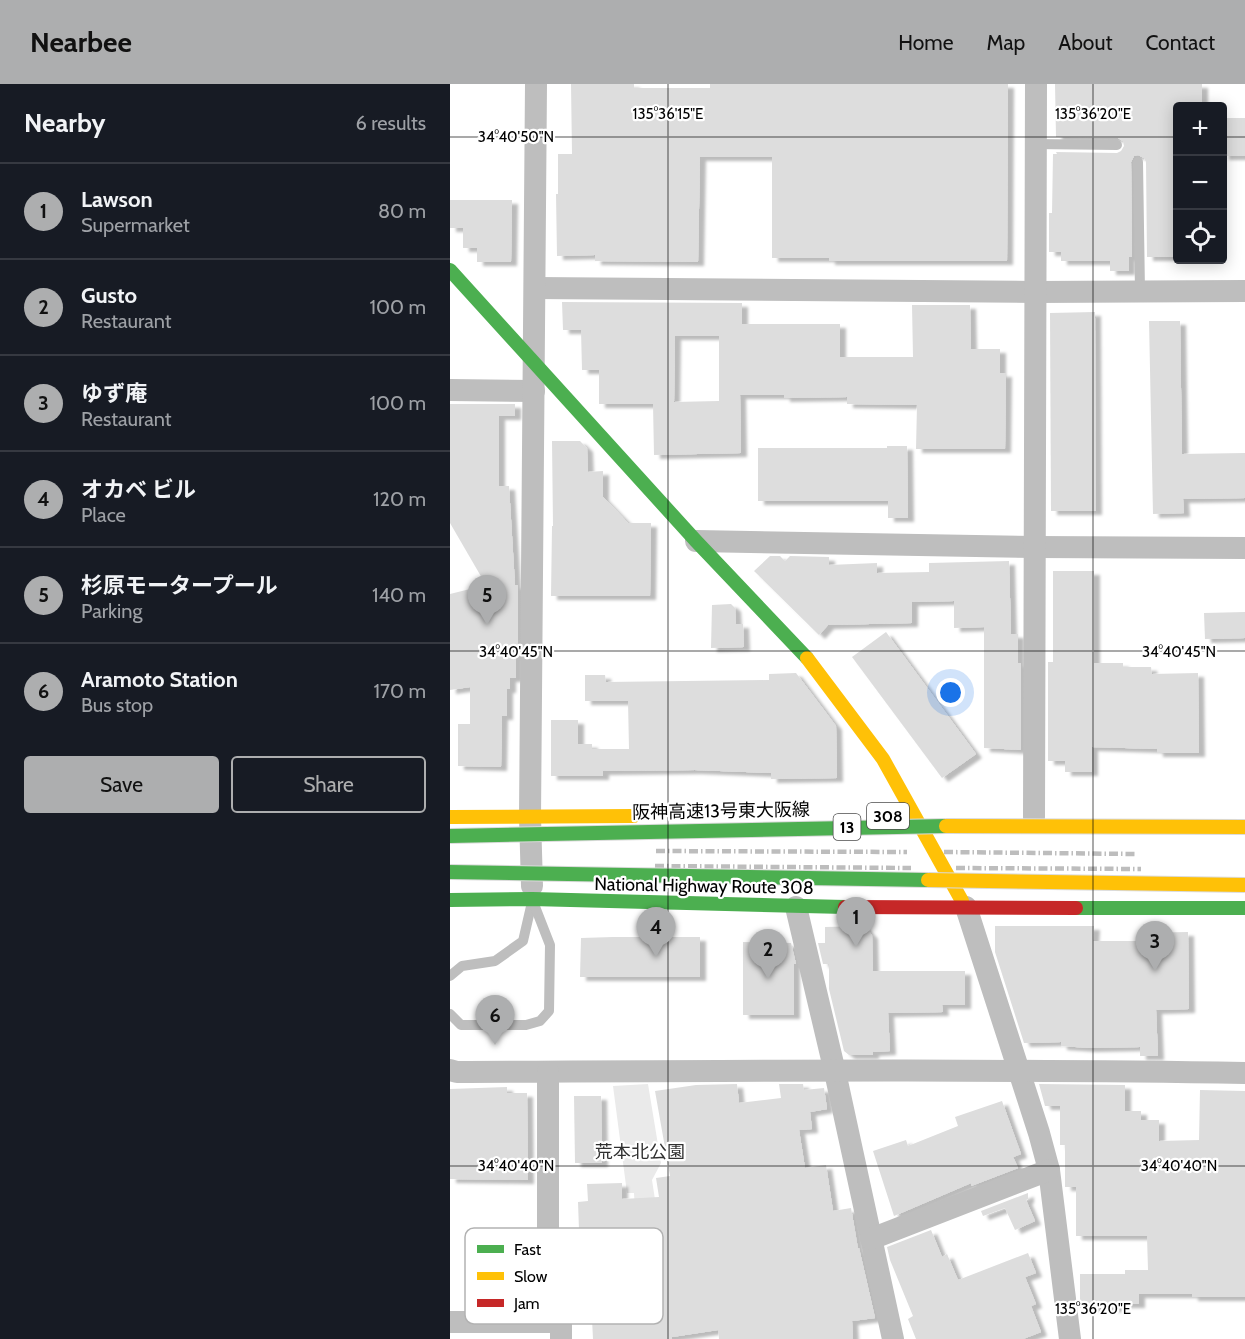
<!DOCTYPE html>
<meta charset="utf-8">
<style>
:root{--surface:#171b24;--page:#20242c;--text:#f1f3f6;--muted:#9ea1a6;--line:#363941;--accent:#adaeaf}
body{margin:0;font-family:Cabin,"Noto Sans JP",sans-serif;background:var(--page);color:var(--text)}
.controls{position:absolute;right:18px;top:18px;display:grid;overflow:hidden;border-radius:6px;box-shadow:0 3px 15px #0003}
.controls button{width:54px;height:54px;display:grid;place-items:center;padding:0;border:0;border-bottom:2px solid var(--line);background:var(--surface);color:var(--text);font:30px sans-serif}
.you{position:absolute;left:501px;top:609px;width:21px;height:21px;margin:-15px;border:4px solid #fff;border-radius:50%;background:#1a73e8;box-shadow:0 0 0 9px #1a73e833}
.badge{display:grid;place-items:center;width:39px;height:39px;border-radius:50%;background:var(--accent);color:#111;font-size:20px;font-weight:700}
.pin{position:absolute;translate:-50% -50px;filter:drop-shadow(0 2px 3px #0008)}
.pin::after{content:'';position:absolute;top:32px;width:21px;height:18px;background:inherit;clip-path:polygon(0 0,100% 0,50% 100%)}
.list{margin:0;padding:0;list-style:none}
h2{display:flex;justify-content:space-between;align-items:center;height:78px;margin:0;padding:0 24px;font-size:26px}
h2 small{font-size:20px;font-weight:400;color:var(--muted)}
.list li{display:grid;grid-template-columns:39px 1fr auto;gap:18px;align-items:center;box-sizing:border-box;height:96px;padding:0 24px;border-top:2px solid var(--line)}
.list b{display:block;font-size:22px;white-space:nowrap}
.list p{margin:0;font-size:20px;white-space:nowrap;color:var(--muted)}
.list em{font-size:20px;font-style:normal;color:var(--muted)}
.actions{display:flex;gap:12px;padding:18px 24px}
.actions a{flex:1;padding:14px 0;border:2px solid var(--accent);border-radius:6px;text-align:center;font-size:21px;color:var(--accent)}
.actions .main{background:var(--accent);color:#111}
.icon{flex:none;width:33px;height:33px;fill:none;stroke:currentColor;stroke-width:2;stroke-linecap:round;stroke-linejoin:round}
.map{position:relative;flex:none;width:795px;height:1255px;overflow:hidden}
header{display:flex;align-items:center;gap:36px;box-sizing:border-box;height:84px;padding:0 30px;background:var(--accent);color:#111}
header strong{font-size:28px}
nav{display:flex;gap:33px;margin-inline-start:auto;font-size:21px}
main{display:flex}
aside{flex:1;background:var(--surface)}
.map>svg:first-child{display:block}
.green{fill:#eaeaea}
.building{fill:#ddd;fill-rule:evenodd;filter:url(#shadow)}
.lines{fill:none;stroke-linecap:round;stroke-linejoin:round}
.lane{stroke:#bebebe;stroke-width:10}
.street{stroke:#bebebe;stroke-width:22}
.fast{stroke:#4caf50;stroke-width:14}
.slow{stroke:#ffc107;stroke-width:14}
.jam{stroke:#c62828;stroke-width:14}
.rail{stroke:#bdbdbd;stroke-width:4.5;stroke-dasharray:9 3 1.5 3;stroke-linecap:butt}
.fast-bridge-casing{stroke:#dbdbdb;stroke-width:16;stroke-linecap:butt}
.slow-bridge-casing{stroke:#dbdbdb;stroke-width:16;stroke-linecap:butt}
.fast-bridge{stroke:#4caf50;stroke-width:14}
.slow-bridge{stroke:#ffc107;stroke-width:14}
.ticks{fill:none;stroke:#000;stroke-width:1.5;stroke-opacity:0.45}
.labels{text-anchor:middle;stroke-width:4.5;stroke-linejoin:round;paint-order:stroke}
.shield{fill:#fff;stroke:#4c4c4c;stroke-width:1.5}
.shield-label{font-size:16px;font-weight:bold;fill:#000}
.street-label{font-size:18px;fill:#000;stroke:#fff}
.park-label{font-size:18px;fill:#303030;stroke:#fff}
.key{fill:#fff;stroke:#b2b2b2;stroke-width:1.5}
.key-label{font-size:16px;fill:#000}
.ticks-label{font-size:15px;text-anchor:middle;fill:#000;stroke:#fff;stroke-width:4.5;stroke-linejoin:round;paint-order:stroke}
</style>
<header>
<strong>Nearbee</strong>
<nav><a>Home</a><a>Map</a><a>About</a><a>Contact</a></nav>
</header>
<main>
<aside>
<h2>Nearby<small>6 results</small></h2>
<ul class="list">
<li><span class="badge">1</span><div><b>Lawson</b><p>Supermarket</p></div><em>80 m</em></li>
<li><span class="badge">2</span><div><b>Gusto</b><p>Restaurant</p></div><em>100 m</em></li>
<li><span class="badge">3</span><div><b>ゆず庵</b><p>Restaurant</p></div><em>100 m</em></li>
<li><span class="badge">4</span><div><b>オカベ ビル</b><p>Place</p></div><em>120 m</em></li>
<li><span class="badge">5</span><div><b>杉原モータープール</b><p>Parking</p></div><em>140 m</em></li>
<li><span class="badge">6</span><div><b>Aramoto Station</b><p>Bus stop</p></div><em>170 m</em></li>
</ul>
<div class="actions"><a class="main">Save</a><a>Share</a></div>
</aside>
<div class="map">
<svg width="795" height="1255" viewBox="0 0 795 1255">
<defs>
<filter id="shadow"><feDropShadow dx="6" dy="4" stdDeviation="1.5" flood-color="#0004"/></filter>
</defs>
<rect width="100%" height="100%" fill="#fff"/>
<!-- green -->
<polygon class="green" points="198,1000 211,1079 202,1096 210,1148 186,1148 184,1109 177,1109 163,1002"/>
<!-- building -->
<g class="building">
<polygon points="121,0 184,0 184,4 260,4 260,0 558,0 557,177 379,177 379,174 322,174 322,73 250,73 248,178 145,177 145,171 107,172 106,110 108,110 108,70 122,70"/>
<polygon points="605,0 752,0 752,22 728,22 728,173 697,173 696,78 694,74 688,71 684,72 681,78 682,173 679,173 679,187 660,187 660,177 611,177 611,168 599,168 599,129 602,129 603,70 607,70 606,68 667,69 671,67 674,62 673,57 668,54 606,53"/>
<rect x="773" y="34" width="22" height="38"/>
<polygon points="0,116 62,116 61,178 27,178 27,164 13,164 13,144 0,144"/>
<path d="M112 218 292 219V240H390V273H463L462 221H520L521 265H550V289H556L555 365H466L467 321 397 320V313L334 314V311H290L291 369 204 371 203 320H149V286H132L131 246H113ZM225 252H269V317L224 318Z"/>
<polygon points="645,228 646,427 601,427 600,229"/>
<polygon points="699,237 730,237 732,370 795,369 795,414 733,415 734,429 703,430"/>
<polygon points="0,320 65,320 65,332 49,332 49,402 59,402 65,501 68,501 68,573 66,573 66,594 60,594 60,605 57,605 57,632 52,632 51,683 8,682 8,640 20,640 20,603 0,606 0,510 36,501 0,439"/>
<polygon points="102,357 130,357 137,364 138,388 153,387 153,413 178,439 201,439 200,512 101,512 102,442 103,442"/>
<polygon points="437,362 457,362 458,434 438,434 438,417 308,417 308,364 437,364"/>
<polygon points="320,472 330,472 335,477 340,472 379,473 379,481 427,479 427,489 479,488 479,479 559,477 561,550 568,550 568,579 571,579 571,666 534,664 534,543 504,544 504,517 462,518 462,539 378,541 369,551 304,487"/>
<polygon points="603,487 644,487 644,579 673,579 673,583 701,583 702,590 748,589 749,669 707,669 707,665 642,663 642,688 615,688 615,677 598,677 598,578 603,578"/>
<polygon points="281,520 285,524 286,540 293,540 294,563 261,564 262,521"/>
<polygon points="795,528 795,554 755,555 754,529"/>
<polygon points="436,548 526,670 492,694 402,573"/>
<polygon points="346,589 386,642 387,694 321,695 321,689 245,686 153,687 153,692 101,692 101,636 128,636 128,660 142,660 142,665 179,665 178,617 135,617 135,591 155,591 156,598 319,596 319,590"/>
<polygon points="414,842 422,851 423,887 515,887 515,921 492,921 493,928 438,929 440,967 423,968 423,971 399,971 394,967 379,905 379,880 373,880 368,859 375,859 375,843"/>
<polygon points="545,842 644,842 643,857 688,857 688,849 738,848 739,925 706,926 708,972 690,972 690,963 640,964 611,962 611,958 574,959 545,868"/>
<polygon points="163,853 250,853 250,893 130,893 131,854"/>
<polygon points="293,858 341,859 346,880 344,880 344,931 293,931"/>
<polygon points="287,1000 289,1019 331,1014 329,1000 353,1000 354,1006 374,1004 377,1025 360,1028 362,1045 349,1046 355,1084 376,1081 383,1127 401,1124 408,1165 409,1164 425,1234 402,1237 403,1255 269,1255 268,1246 222,1253 222,1255 143,1255 139,1174 130,1174 128,1118 138,1117 137,1100 172,1099 172,1115 209,1113 206,1094 220,1092 205,1007 246,1001"/>
<polygon points="589,1000 675,1001 675,1027 691,1027 691,1036 709,1036 709,1057 749,1056 750,1006 795,1007 795,1213 742,1213 742,1210 689,1210 689,1220 668,1220 668,1224 630,1224 630,1190 675,1190 675,1186 698,1186 697,1152 626,1152 626,1103 615,1103 615,1061 610,1061 610,1022 595,1022"/>
<polygon points="57,1003 57,1009 77,1009 78,1096 0,1095 0,1005"/>
<polygon points="124,1012 151,1012 152,1079 125,1079"/>
<polygon points="552,1017 571,1070 563,1073 568,1084 521,1102 521,1099 444,1132 423,1067 456,1056 458,1062 508,1042 505,1033"/>
<polygon points="578,1109 578,1115 576,1116 585,1137 565,1146 555,1124 533,1132 531,1127"/>
<polygon points="481,1146 492,1173 497,1170 508,1196 578,1169 586,1189 575,1193 586,1220 581,1222 591,1248 573,1255 466,1255 458,1235 463,1232 440,1176 437,1163"/>
</g>
<g class="lines">
<!-- lane -->
<g class="lane">
<polyline points="585,60 667,61"/>
<polyline points="688,78 690,207"/>
<polyline points="0,892 12,882 45,877 73,857 82,818"/>
<polyline points="0,930 11,941 76,941 90,937 99,927 100,861 84,820"/>
</g>
<!-- street -->
<g class="street">
<polyline points="85,204 584,208 795,207"/>
<polyline points="0,306 84,307"/>
<polyline points="246,457 585,463 795,464"/>
<polyline points="584,733 586,0"/>
<polyline points="82,802 80,733 86,0"/>
<polyline points="346,823 385,988 443,1255"/>
<polyline points="516,823 589,1049 599,1086 620,1255"/>
<path d="M0 986 7 988C270 987 532 985 795 989"/>
<polyline points="98,988 98,1238"/>
<polyline points="421,1155 599,1086"/>
<polyline points="0,1238 111,1238 111,1255"/>
</g>
<!-- fast -->
<g class="fast">
<polyline points="0,186 246,457 357,574"/>
<polyline points="0,816 82,815 395,823"/>
<polyline points="626,824 795,824"/>
</g>
<!-- slow -->
<g class="slow">
<polyline points="357,574 433,675 512,817"/>
<polyline points="0,733 184,732"/>
</g>
<!-- jam -->
<polyline class="jam" points="395,823 626,824"/>
<!-- rail -->
<g class="rail">
<polyline points="206,767 457,768"/>
<polyline points="494,768 687,770"/>
<polyline points="205,782 461,784"/>
<polyline points="506,784 691,785"/>
</g>
<!-- fast-bridge casing -->
<g class="fast-bridge-casing">
<g id="fast-bridge">
<polyline points="0,752 496,742"/>
<polyline points="0,788 478,796"/>
</g>
</g>
<!-- slow-bridge casing -->
<g class="slow-bridge-casing">
<g id="slow-bridge">
<polyline points="496,742 795,743"/>
<polyline points="478,796 795,801"/>
</g>
</g>
<!-- fast-bridge -->
<use href="#fast-bridge" class="fast-bridge"/>
<!-- slow-bridge -->
<use href="#slow-bridge" class="slow-bridge"/>
</g>
<!-- ticks -->
<path class="ticks" d="M218 0V1255M643 0V1255M0 53H728M772 53H795M0 567H795M0 1082H795"/>
<g class="labels">
<!-- shield labels -->
<g class="shield">
<rect x="417" y="719" width="42" height="26" rx="4.5"/>
<rect x="383.5" y="730" width="27" height="26" rx="4.5"/>
</g>
<g class="shield-label">
<text x="438" y="738">308</text>
<text x="397" y="749">13</text>
</g>
<!-- street labels -->
<g class="street-label">
<text transform="translate(271 727) rotate(-1)" y="6">阪神高速13号東大阪線</text>
<text transform="translate(254 802) rotate(1)" y="6">National Highway Route 308</text>
</g>
<!-- park labels -->
<g class="park-label">
<text x="190" y="1074">荒本北公園</text>
</g>
</g>
<!-- legend -->
<rect x="15" y="1144" width="198" height="96" rx="9" class="key"/>
<rect x="27" y="1161" width="27" height="8" fill="#4caf50"/>
<rect x="27" y="1188" width="27" height="8" fill="#ffc107"/>
<rect x="27" y="1215" width="27" height="8" fill="#c62828"/>
<g class="key-label">
<text x="64" y="1171">Fast</text>
<text x="64" y="1198">Slow</text>
<text x="64" y="1225">Jam</text>
</g>
<g class="ticks-label">
<text x="218" y="35">135°36'15"E</text>
<text x="643" y="35">135°36'20"E</text>
<text x="66" y="58">34°40'50"N</text>
<text x="66" y="573">34°40'45"N</text>
<text x="729" y="573">34°40'45"N</text>
<text x="66" y="1087">34°40'40"N</text>
<text x="729" y="1087">34°40'40"N</text>
<text x="643" y="1230">135°36'20"E</text>
</g>
</svg>
<div class="controls">
<button>+</button>
<button>−</button>
<button><svg class="icon" aria-label="locate" viewBox="0 0 24 24"><circle cx="12" cy="12" r="6"/><path d="M12 2v4M12 18v4M2 12h4M18 12h4"/></svg></button>
</div>
<div class="you"></div>
<div class="pin badge" style="left:406px;top:863px">1</div>
<div class="pin badge" style="left:318px;top:895px">2</div>
<div class="pin badge" style="left:705px;top:887px">3</div>
<div class="pin badge" style="left:206px;top:873px">4</div>
<div class="pin badge" style="left:37px;top:541px">5</div>
<div class="pin badge" style="left:45px;top:961px">6</div>
</div>
</main>
